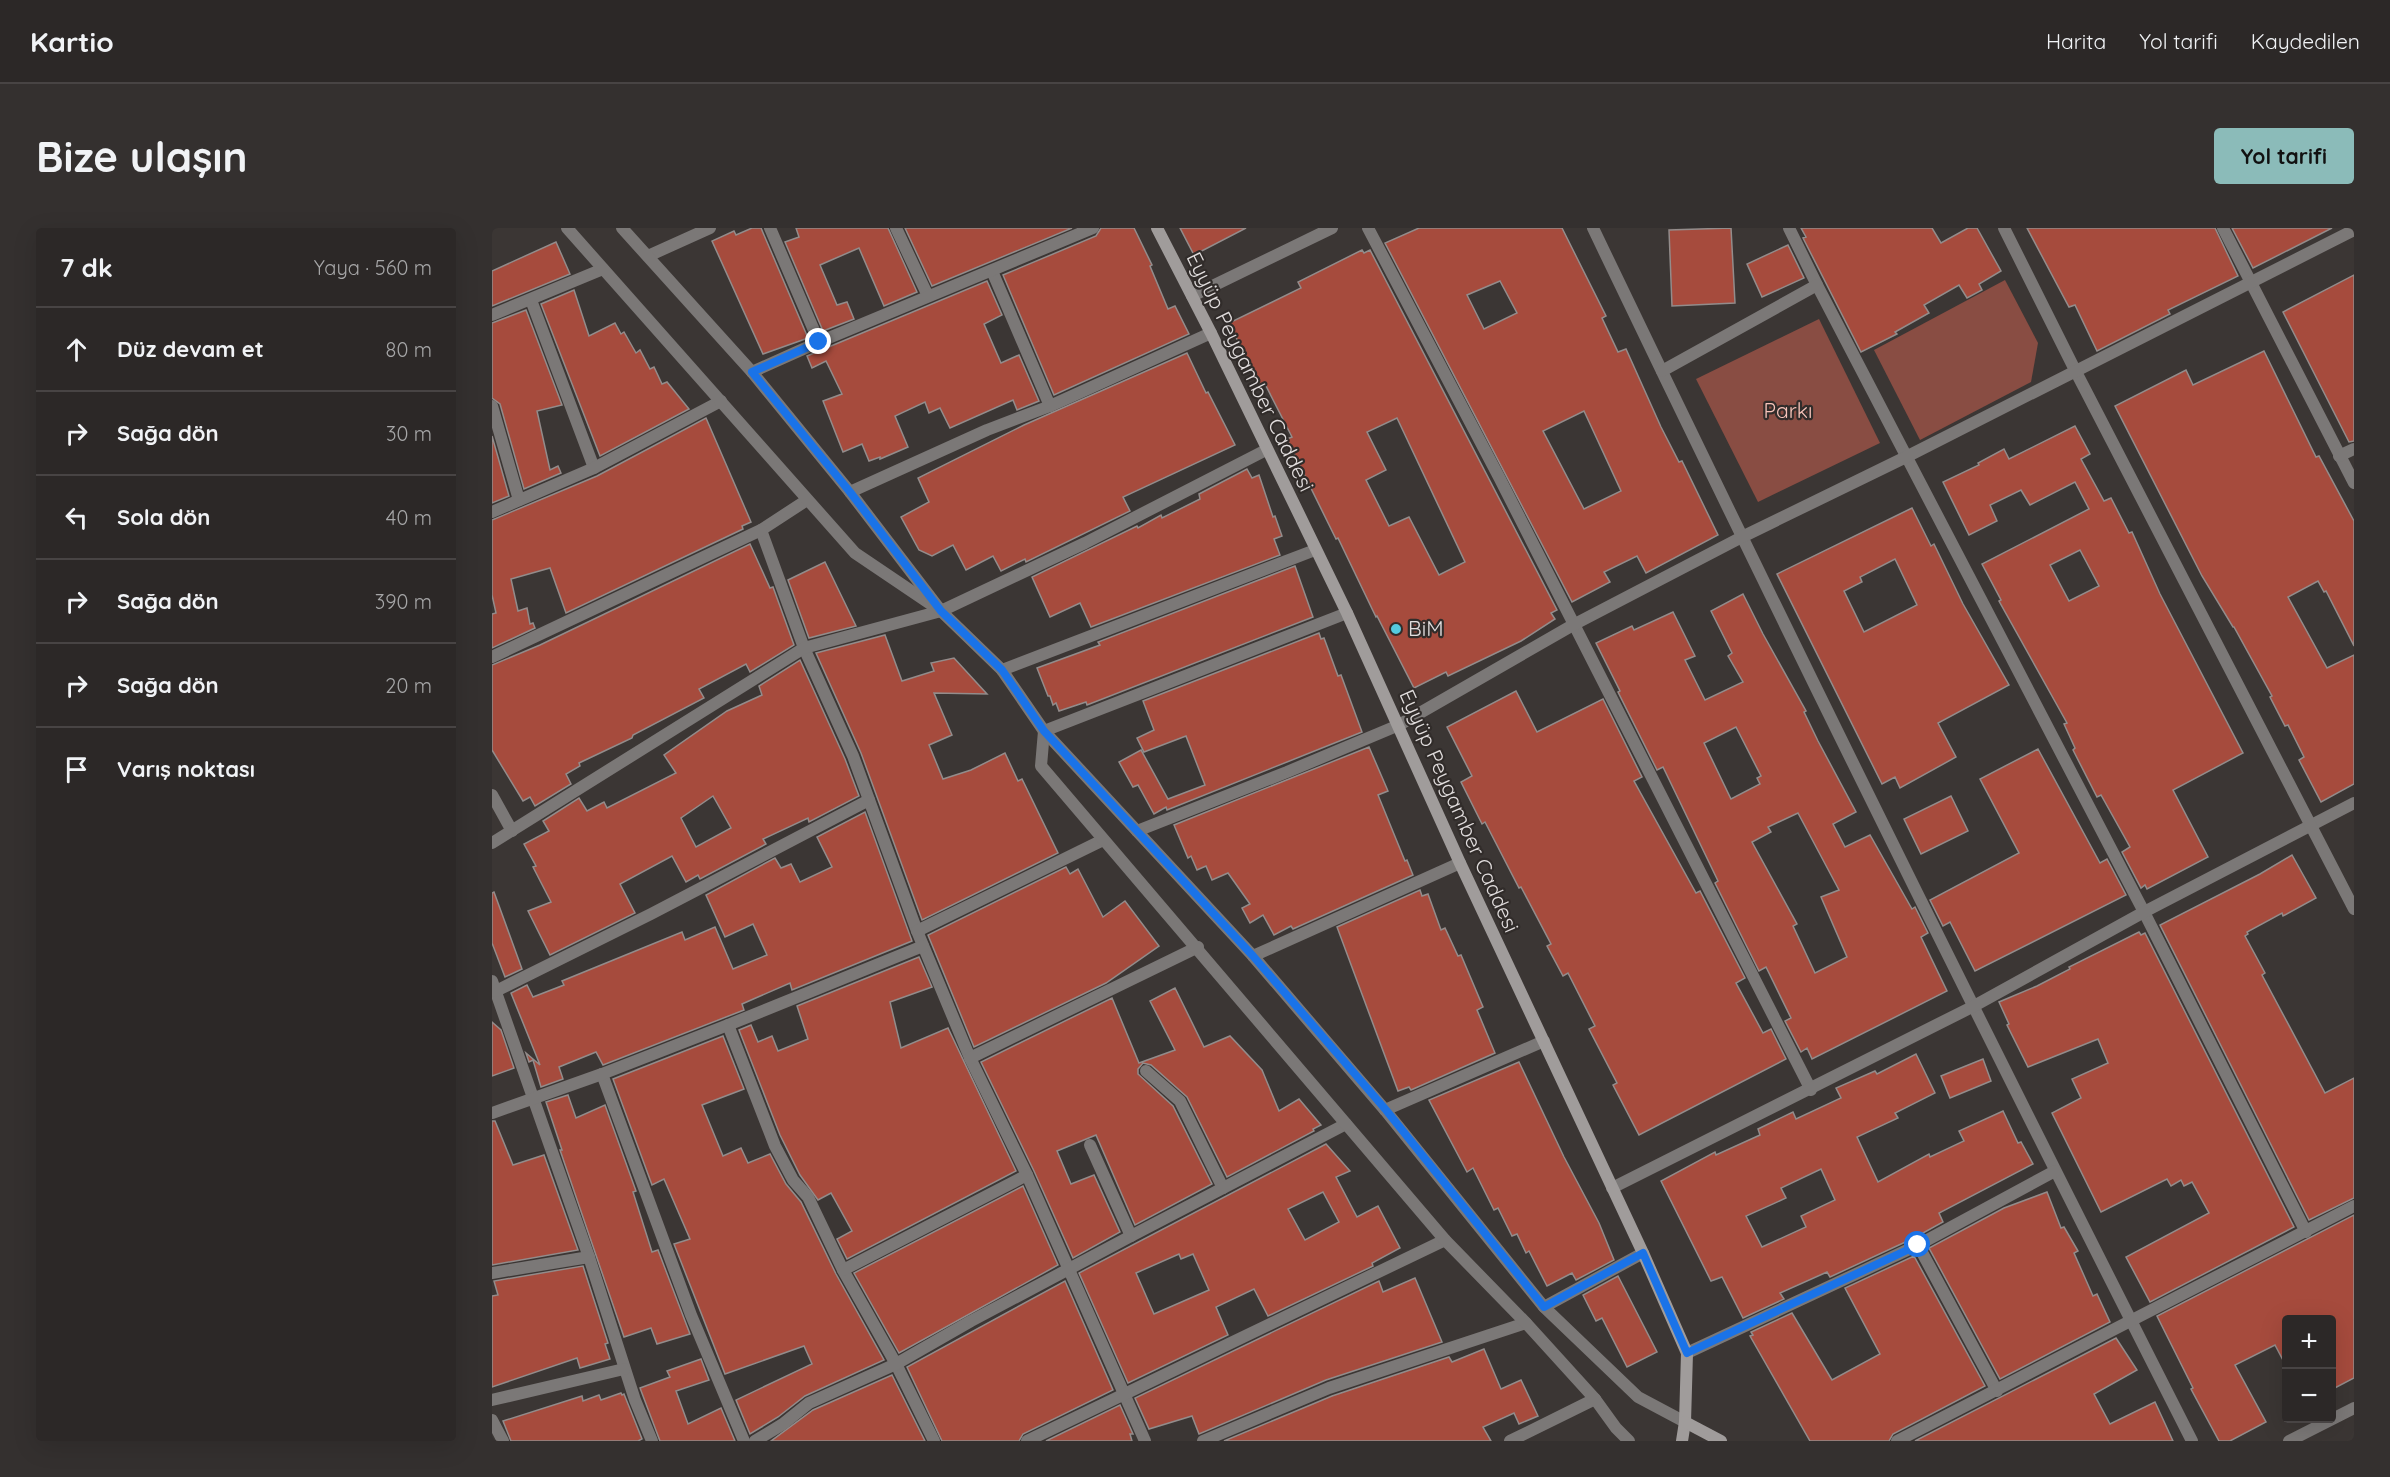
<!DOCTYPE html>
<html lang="tr">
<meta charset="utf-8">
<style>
:root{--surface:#2c2827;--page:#34302f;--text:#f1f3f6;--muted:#a6a6a7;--line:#484444;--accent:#8bbbb9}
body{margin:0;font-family:Quicksand,sans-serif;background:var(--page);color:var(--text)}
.controls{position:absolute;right:18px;bottom:18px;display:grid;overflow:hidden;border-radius:6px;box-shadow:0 6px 24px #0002}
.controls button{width:54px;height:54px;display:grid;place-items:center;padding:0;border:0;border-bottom:2px solid var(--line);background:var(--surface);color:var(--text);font:30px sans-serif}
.stop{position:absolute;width:18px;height:18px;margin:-14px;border:4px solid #1a73e8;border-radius:50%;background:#fff}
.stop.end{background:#1a73e8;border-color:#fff;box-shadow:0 2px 6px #0008}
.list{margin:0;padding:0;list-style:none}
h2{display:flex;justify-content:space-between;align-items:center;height:78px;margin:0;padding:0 24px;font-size:26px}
h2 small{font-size:20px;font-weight:400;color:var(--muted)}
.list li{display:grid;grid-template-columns:39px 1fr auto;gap:18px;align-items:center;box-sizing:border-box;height:84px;padding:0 24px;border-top:2px solid var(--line)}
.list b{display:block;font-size:22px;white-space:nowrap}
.list em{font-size:20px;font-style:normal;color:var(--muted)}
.icon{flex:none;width:33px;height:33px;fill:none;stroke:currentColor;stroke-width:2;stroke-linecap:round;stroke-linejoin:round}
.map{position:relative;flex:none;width:1862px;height:1213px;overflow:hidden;border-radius:6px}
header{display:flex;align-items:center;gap:36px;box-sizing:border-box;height:84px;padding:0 30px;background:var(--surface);border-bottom:2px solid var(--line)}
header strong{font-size:28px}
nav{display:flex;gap:33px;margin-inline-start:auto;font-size:21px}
.intro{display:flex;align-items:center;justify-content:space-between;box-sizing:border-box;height:144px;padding:0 36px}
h1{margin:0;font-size:42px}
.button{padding:15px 27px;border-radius:6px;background:var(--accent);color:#111;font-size:21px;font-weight:700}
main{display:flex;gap:36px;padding:0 36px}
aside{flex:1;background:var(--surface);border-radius:6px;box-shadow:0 6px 24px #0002}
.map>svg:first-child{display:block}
.green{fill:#894d43}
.building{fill:#a64b3d;stroke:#938c8b;stroke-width:1.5;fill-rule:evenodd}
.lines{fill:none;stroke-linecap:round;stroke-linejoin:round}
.minor{stroke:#7b7877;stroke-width:12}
.tertiary{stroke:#7b7877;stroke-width:12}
.secondary{stroke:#a09c9b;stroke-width:12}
.route{stroke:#1a73e8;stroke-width:8}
.poi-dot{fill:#55cade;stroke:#312c2a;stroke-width:2}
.labels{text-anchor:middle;stroke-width:4.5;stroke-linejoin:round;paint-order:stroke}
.street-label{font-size:21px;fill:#e2dede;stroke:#312c2a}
.park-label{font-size:21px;fill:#f8c4ba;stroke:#312c2a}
.poi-label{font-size:21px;fill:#e2dede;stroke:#312c2a;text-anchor:start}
</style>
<header>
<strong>Kartio</strong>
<nav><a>Harita</a><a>Yol tarifi</a><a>Kaydedilen</a></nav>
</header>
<div class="intro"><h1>Bize ulaşın</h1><a class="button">Yol tarifi</a></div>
<main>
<aside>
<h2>7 dk<small>Yaya · 560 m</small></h2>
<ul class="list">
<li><svg class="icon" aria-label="ahead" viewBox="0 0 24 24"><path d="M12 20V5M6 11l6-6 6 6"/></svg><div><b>Düz devam et</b></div><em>80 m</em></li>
<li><svg class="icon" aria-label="right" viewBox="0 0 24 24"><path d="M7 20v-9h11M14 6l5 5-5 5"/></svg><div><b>Sağa dön</b></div><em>30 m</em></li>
<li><svg class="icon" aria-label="left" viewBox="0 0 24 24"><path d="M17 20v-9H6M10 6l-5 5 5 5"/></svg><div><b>Sola dön</b></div><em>40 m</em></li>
<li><svg class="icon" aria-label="right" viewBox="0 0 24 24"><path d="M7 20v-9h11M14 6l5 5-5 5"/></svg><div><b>Sağa dön</b></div><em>390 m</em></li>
<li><svg class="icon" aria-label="right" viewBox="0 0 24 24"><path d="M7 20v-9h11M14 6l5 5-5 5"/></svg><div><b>Sağa dön</b></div><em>20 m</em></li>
<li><svg class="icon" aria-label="arrive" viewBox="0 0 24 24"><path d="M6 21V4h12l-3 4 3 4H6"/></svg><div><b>Varış noktası</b></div></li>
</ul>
</aside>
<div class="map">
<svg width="1862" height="1213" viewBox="0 0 1862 1213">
<rect width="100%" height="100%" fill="#3b3634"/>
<!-- green -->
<g class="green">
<polygon points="1513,52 1546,115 1539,154 1428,212 1382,122"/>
<polygon points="1327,91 1388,215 1266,274 1204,151"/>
</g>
<!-- building -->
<g class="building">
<polygon points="260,0 269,0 316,110 271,126 220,13 242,3 244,7"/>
<polygon points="304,0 396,0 425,64 392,78 367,20 328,37 345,77 355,74 362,91 331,103 293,14 307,9"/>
<polygon points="413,0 580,0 440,58"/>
<polygon points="609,0 642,0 660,37 658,38 676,81 683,78 697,106 562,167 511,47 604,8"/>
<polygon points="688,0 754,0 702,27"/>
<path d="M927 0H1070L1114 88 1110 90 1126 124 1134 121 1169 199 1187 234 1190 233 1226 307 1154 345 1145 328 1112 344 1118 354 1080 374 893 15ZM1008 53 1025 85 992 101 975 67ZM1092 183 1129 263 1092 281 1051 203Z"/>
<polygon points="1239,0 1243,75 1180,78 1177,2"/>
<polygon points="1309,0 1440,0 1449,15 1476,0 1485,0 1509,43 1487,56 1490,62 1475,70 1467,57 1432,77 1437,85 1403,104 1405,106 1369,124 1311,10 1314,9"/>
<polygon points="1535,0 1723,0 1746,48 1676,82 1678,86 1605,123 1583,77 1577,79"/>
<polygon points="1740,0 1840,0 1761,40"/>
<polygon points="64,14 78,46 0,78 0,43"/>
<polygon points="1296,17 1312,50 1270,69 1255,36"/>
<path d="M870 22 872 25 878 22 1065 382 1059 385 1063 391 1029 413 956 448 954 444 922 460 885 388 884 389 846 310 844 311 808 238 795 211 800 209 773 156 768 158 737 95 809 60 806 54ZM905 190 973 334 947 347 917 289 897 298 874 252 894 242 875 204Z"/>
<polygon points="1862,47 1862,213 1857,214 1791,84"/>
<polygon points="495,53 510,87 492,96 509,135 527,127 547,173 525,182 521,172 458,200 448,180 437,185 433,174 403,188 416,219 388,231 388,229 377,233 370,216 351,224 331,173 350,166 334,133 320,140 315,128"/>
<polygon points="82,62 97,108 123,95 129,106 132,104 144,125 148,122 158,141 162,139 170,156 175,154 197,181 108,228 49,76"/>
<polygon points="34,82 70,177 45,183 58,242 66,238 69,245 32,261 8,176 0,170 0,95"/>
<polygon points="1772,123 1824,229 1827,228 1862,293 1862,418 1834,363 1832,364 1826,353 1796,369 1835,440 1862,427 1862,556 1829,574 1807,532 1812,529 1796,497 1793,498 1778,469 1780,468 1742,399 1741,399 1710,348 1623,178 1694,142 1701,157"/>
<polygon points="695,125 714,165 716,164 743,217 631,269 638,283 534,334 533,331 509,343 501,328 474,342 461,317 440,328 427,322 409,289 437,274 426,250 532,197"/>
<polygon points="214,190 259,294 250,298 251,301 74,385 58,340 19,351 26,383 35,380 38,396 41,395 43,400 0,420 0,386 4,385 0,367 0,292 105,248"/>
<path d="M1583 198 1598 226 1589 231 1612 273 1619 270 1637 305 1640 304 1668 366 1751 525 1681 562 1716 629 1655 661 1653 657 1649 660 1630 624 1638 619 1609 567 1605 569 1581 522 1583 520 1572 496 1575 495 1507 373 1509 372 1490 336 1597 281 1583 254 1538 277 1529 262 1498 277 1505 293 1477 307 1451 254 1487 237 1486 235 1512 221 1517 231ZM1588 322 1607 358 1577 373 1558 337Z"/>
<polygon points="0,208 17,268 0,275"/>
<polygon points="755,241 760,250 767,247 781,289 783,288 790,308 782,311 788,327 599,399 588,375 558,389 540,349 645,298 646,300 669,287 670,290 708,271 707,266"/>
<path d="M1420 280 1439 318 1442 316 1471 376 1517 457 1446 495 1464 529 1408 560 1403 549 1390 556 1285 346ZM1403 331 1425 377 1372 404 1352 363 1370 354 1368 349Z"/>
<polygon points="258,316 278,360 281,359 302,417 258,444 254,436 207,461 212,470 141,507 140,510 87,535 88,538 74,546 79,556 43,578 38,569 31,573 0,522 0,437 48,417"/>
<polygon points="333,334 364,398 317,410 296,352"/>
<polygon points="803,338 821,389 595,477 594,474 567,483 564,475 561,477 558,468 556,468 545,440 608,417 606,414"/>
<path d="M1251 366 1271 406 1314 483 1312 484 1326 513 1364 584 1341 596 1353 619 1378 607 1420 681 1423 679 1436 705 1429 709 1455 763 1320 831 1315 820 1309 824 1293 793 1299 790 1274 739 1267 743 1223 655 1226 653 1171 539 1165 542 1126 464 1128 463 1104 415 1140 398 1142 402 1181 384 1203 428 1193 432 1213 472 1251 454 1236 428 1240 425 1219 383ZM1244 499 1269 548 1265 550 1268 556 1239 571 1212 515ZM1306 585 1347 662 1329 669 1355 729 1323 745 1301 698 1305 696 1260 614 1279 604 1276 599Z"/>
<polygon points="827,405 829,411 832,410 846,448 849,447 870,504 675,582 674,579 662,586 646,557 641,559 627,534 649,522 676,571 713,557 694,508 652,524 645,510 662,502 651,473"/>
<polygon points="393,407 410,453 442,443 439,435 462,430 495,466 442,465 460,507 437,517 451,551 479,542 513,525 526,553 530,551 566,625 430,692 369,525 324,425"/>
<path d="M308 432 353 531 367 568 317 594 316 590 271 611 274 616 208 651 206 647 194 654 180 628 128 656 143 685 58 727 36 683 59 674 41 639 44 638 32 616 57 603 51 593 87 570 95 583 112 574 115 580 184 545 172 527 235 483 270 467 267 458ZM221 568 239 600 204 619 189 590Z"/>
<polygon points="1024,463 1045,504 1111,471 1150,549 1142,553 1204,665 1208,663 1253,750 1244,755 1271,805 1279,801 1294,831 1147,907 1121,857 1125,855 1097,801 1103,798 1076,745 1071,748 1055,718 1059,716 1029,659 1027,660 993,594 990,596 969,554 980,548 955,499"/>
<polygon points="877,519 896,563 886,567 913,633 915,632 921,647 801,701 799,698 782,707 771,687 758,695 750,680 758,676 736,645 720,652 714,638 705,642 699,628 696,630 682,597"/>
<polygon points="1546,521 1608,635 1615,631 1634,667 1483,743 1458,694 1451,698 1438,672 1527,625 1488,551"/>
<polygon points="1459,568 1476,603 1429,626 1412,591"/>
<polygon points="373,584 420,713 300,762 298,755 250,776 252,782 111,837 104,824 67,839 71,851 49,859 41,832 37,834 34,825 48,837 19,765 35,757 41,769 72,757 70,753 190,704 193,712 223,699 241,741 275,727 261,696 233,709 214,667 283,630 289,640 299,636 308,654 340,639 325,609"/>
<polygon points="1800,627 1824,670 1791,688 1790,685 1755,704 1756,706 1753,708 1773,745 1770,747 1833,865 1862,850 1862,970 1817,992 1668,697 1768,646"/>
<polygon points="574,639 578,646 586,641 611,689 633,673 667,718 614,755 482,819 436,707"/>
<polygon points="928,662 930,668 936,666 949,702 953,700 966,728 969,727 991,779 985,782 1003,825 919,862 917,859 906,863 845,699"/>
<polygon points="2,664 30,741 13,749 0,715 0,665"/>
<polygon points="1647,704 1649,707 1653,705 1802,999 1658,1074 1634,1029 1717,985 1700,954 1692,958 1689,952 1679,958 1675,951 1609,984 1560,885 1589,870 1580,851 1616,835 1606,811 1536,839 1515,797 1517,796 1507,774 1545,758 1578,741 1577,739"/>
<polygon points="427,729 440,759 398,774 409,820 456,800 524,943 355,1031 345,1011 360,1003 339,965 326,972 308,947 288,907 247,802 259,797 266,814 280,808 286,823 316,811 305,778"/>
<polygon points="683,760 712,819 738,808 770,842 787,883 807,871 829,897 821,901 822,903 735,949 695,869 659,837 651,835 646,841 646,846 681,878 720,956 643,997 604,907 565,923 579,956 602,947 628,1004 581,1030 542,943 489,834 620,770 647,835 683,822 658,773"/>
<polygon points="0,794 9,802 22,840 0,848"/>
<polygon points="231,808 252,861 210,877 231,928 249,920 256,935 278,926 294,956 309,974 344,1046 392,1132 313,1168 286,1189 258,1206 244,1172 320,1136 312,1118 233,1146 182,1016 198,1011 172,951 160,957 121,851"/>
<path d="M1424 826 1443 865 1403 885 1406 890 1365 909 1386 954 1437 926 1438 929 1472 913 1467 903 1511 883 1526 915 1529 914 1541 936 1447 985 1451 994 1422 1010 1338 1049 1335 1044 1288 1065 1292 1071 1251 1090 1230 1049 1219 1053 1169 953 1223 924 1224 927 1268 907 1266 901 1301 884 1304 891 1349 870 1344 860 1383 843 1385 846ZM1329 941 1343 972 1309 988 1314 999 1270 1019 1254 988 1294 970 1289 960Z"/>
<polygon points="1491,831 1499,853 1458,870 1449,848"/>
<polygon points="1027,834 1072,929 1107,995 1122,1032 1084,1052 1080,1045 1055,1058 1037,1023 1034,1025 1025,1006 1020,1008 1006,980 1002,982 981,940 975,944 937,872"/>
<polygon points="76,867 84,890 113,877 144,963 141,964 160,1024 166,1022 198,1106 165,1116 159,1100 132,1109 68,922 70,922 54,874"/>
<polygon points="0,893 3,893 21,937 52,927 86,1022 0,1037"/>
<path d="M834 916 858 943 844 949 865 989 886 978 908 1020 880 1035 881 1038 776 1088 762 1061 724 1079 736 1107 636 1155 587 1045ZM831 964 847 994 813 1012 796 981ZM687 1026 689 1031 701 1026 717 1062 662 1086 644 1045Z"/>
<polygon points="531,958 566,1037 407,1125 362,1045"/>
<polygon points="1555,964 1569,1000 1572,999 1586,1023 1582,1025 1601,1068 1605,1066 1618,1094 1508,1151 1437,1020 1512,980"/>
<polygon points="1862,987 1862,1150 1839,1162 1839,1092 1794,1092 1794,1138 1783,1117 1743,1137 1774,1194 1738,1213 1727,1213 1699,1161 1701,1160 1665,1088"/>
<polygon points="1422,1028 1493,1158 1401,1206 1397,1213 1318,1213 1258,1108 1261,1107 1259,1104 1300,1085 1340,1152 1388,1126 1353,1060"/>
<polygon points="91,1038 116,1115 113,1116 118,1131 88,1140 85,1130 0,1159 0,1068 6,1067 2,1053"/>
<polygon points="1126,1048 1165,1124 1135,1139 1110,1090 1104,1093 1091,1067"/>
<polygon points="923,1050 950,1114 834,1152 707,1206 700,1188 657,1201 643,1170 887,1053 891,1064"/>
<polygon points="573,1053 621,1162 531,1206 527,1213 450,1213 415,1139"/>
<polygon points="1624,1110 1645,1142 1602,1166 1618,1196 1663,1174 1681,1213 1423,1213"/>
<polygon points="992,1121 1009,1161 1029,1152 1046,1188 1027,1196 1022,1185 991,1199 999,1213 732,1213 840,1168 957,1129 960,1134"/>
<polygon points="209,1131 217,1152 184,1163 196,1196 229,1180 243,1213 168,1213 148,1160 178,1149 175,1143"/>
<polygon points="400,1147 433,1213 279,1213 321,1182"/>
<polygon points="129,1165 130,1167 132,1166 150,1211 146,1213 19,1213 11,1193 90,1168 91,1173 107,1167 109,1172"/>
<polygon points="628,1177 641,1206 638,1206 640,1213 554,1213"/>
</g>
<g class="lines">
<!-- minor -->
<g class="minor">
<polyline points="278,0 327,114"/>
<polyline points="404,0 436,68"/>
<polyline points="876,0 1008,251 1319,862"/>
<path d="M1101 0C1296 407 1496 811 1700 1213"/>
<polyline points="1297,0 1325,57 1652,684 1814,1004"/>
<polyline points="1731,0 1862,255"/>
<polyline points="156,28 218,0"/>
<polyline points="500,43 558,178"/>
<polyline points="39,72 102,240"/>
<polyline points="0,87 111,41"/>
<polyline points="1170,143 1325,57"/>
<polyline points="260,144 327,114 601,0"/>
<polyline points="0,178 27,272"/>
<polyline points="1847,228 1862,221"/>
<polyline points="358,264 495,202 558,178 719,105"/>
<polyline points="315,272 269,302 312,420 361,528 425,703 478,830 535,947 653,1213"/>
<polyline points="0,284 102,240 229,173"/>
<polyline points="0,429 269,302"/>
<polyline points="510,442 823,322"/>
<polyline points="552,503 855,385"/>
<polyline points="0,567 20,603"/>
<polyline points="645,603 795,544 907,497"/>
<polyline points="0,615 312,420 449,383 593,315 774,222"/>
<polyline points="425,703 611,612"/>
<polyline points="761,728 968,635"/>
<polyline points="0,753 97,1029 143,1172 160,1213"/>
<polyline points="4,763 159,686 377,572"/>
<polyline points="236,797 283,918 301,952 316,969 351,1042 404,1136 442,1213"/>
<polyline points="478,830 706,719"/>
<polyline points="654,843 688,873 731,960"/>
<polyline points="110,846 199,1087 252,1213"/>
<polyline points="893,882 1052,813"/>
<polyline points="0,885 110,846 236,797 431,718"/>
<polyline points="598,917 639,1008"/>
<polyline points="1120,960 1482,778 1652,684 1862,575"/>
<polyline points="1426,1017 1505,1163"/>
<polyline points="351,1042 535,947"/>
<polyline points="0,1045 97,1029"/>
<polyline points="1052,1079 1151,1025"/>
<polyline points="1195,1125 1426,1017 1563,943"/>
<polyline points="0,1172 132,1141"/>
<polyline points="0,1192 11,1213"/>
<polyline points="263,1213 291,1196 317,1175 404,1136 479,1093 639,1008 854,896"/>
<polyline points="535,1213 953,1012"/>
<polyline points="711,1213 837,1160 1034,1095"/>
<polyline points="1018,1213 1103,1171"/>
<polyline points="1405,1213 1862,978"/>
<polyline points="1797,1213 1862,1180"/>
</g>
<!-- tertiary -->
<g class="tertiary">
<polyline points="75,0 363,325 440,377"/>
<polyline points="130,0 260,144 358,264 449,383 510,442 552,503 761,728 893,882 1052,1079 1146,1169 1193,1194"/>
<polyline points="1512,0 1583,142 1862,681"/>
<polyline points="700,68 840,0"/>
<polyline points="907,497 1081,397 1250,309 1414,229 1862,2"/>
<polyline points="552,503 549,538 953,1012 1034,1095 1103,1171 1124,1200 1137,1213"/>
</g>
<!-- secondary -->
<g class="secondary">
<polyline points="665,0 719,105 855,385 968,635 1151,1025 1195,1125 1193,1194 1190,1213"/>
<polyline points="1193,1194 1229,1213"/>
</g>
</g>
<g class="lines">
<!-- route -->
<polyline class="route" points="327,114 260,144 358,264 449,383 510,442 552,503 761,728 894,882 1052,1079 1151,1025 1195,1125 1426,1017"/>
</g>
<!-- markers -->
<circle class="poi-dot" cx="904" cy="401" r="6"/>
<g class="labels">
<!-- street labels -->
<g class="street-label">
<text transform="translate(758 144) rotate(64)" y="7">Eyyüp Peygamber Caddesi</text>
<text transform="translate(967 583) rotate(66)" y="7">Eyyüp Peygamber Caddesi</text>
</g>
<!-- park labels -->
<g class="park-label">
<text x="1296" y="190">Parkı</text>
</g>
<!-- poi labels -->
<g class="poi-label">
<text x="916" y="408">BiM</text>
</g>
</g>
</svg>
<div class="controls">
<button>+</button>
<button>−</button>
</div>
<div class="stop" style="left:1426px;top:1017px"></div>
<div class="stop end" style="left:327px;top:114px"></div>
</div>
</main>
